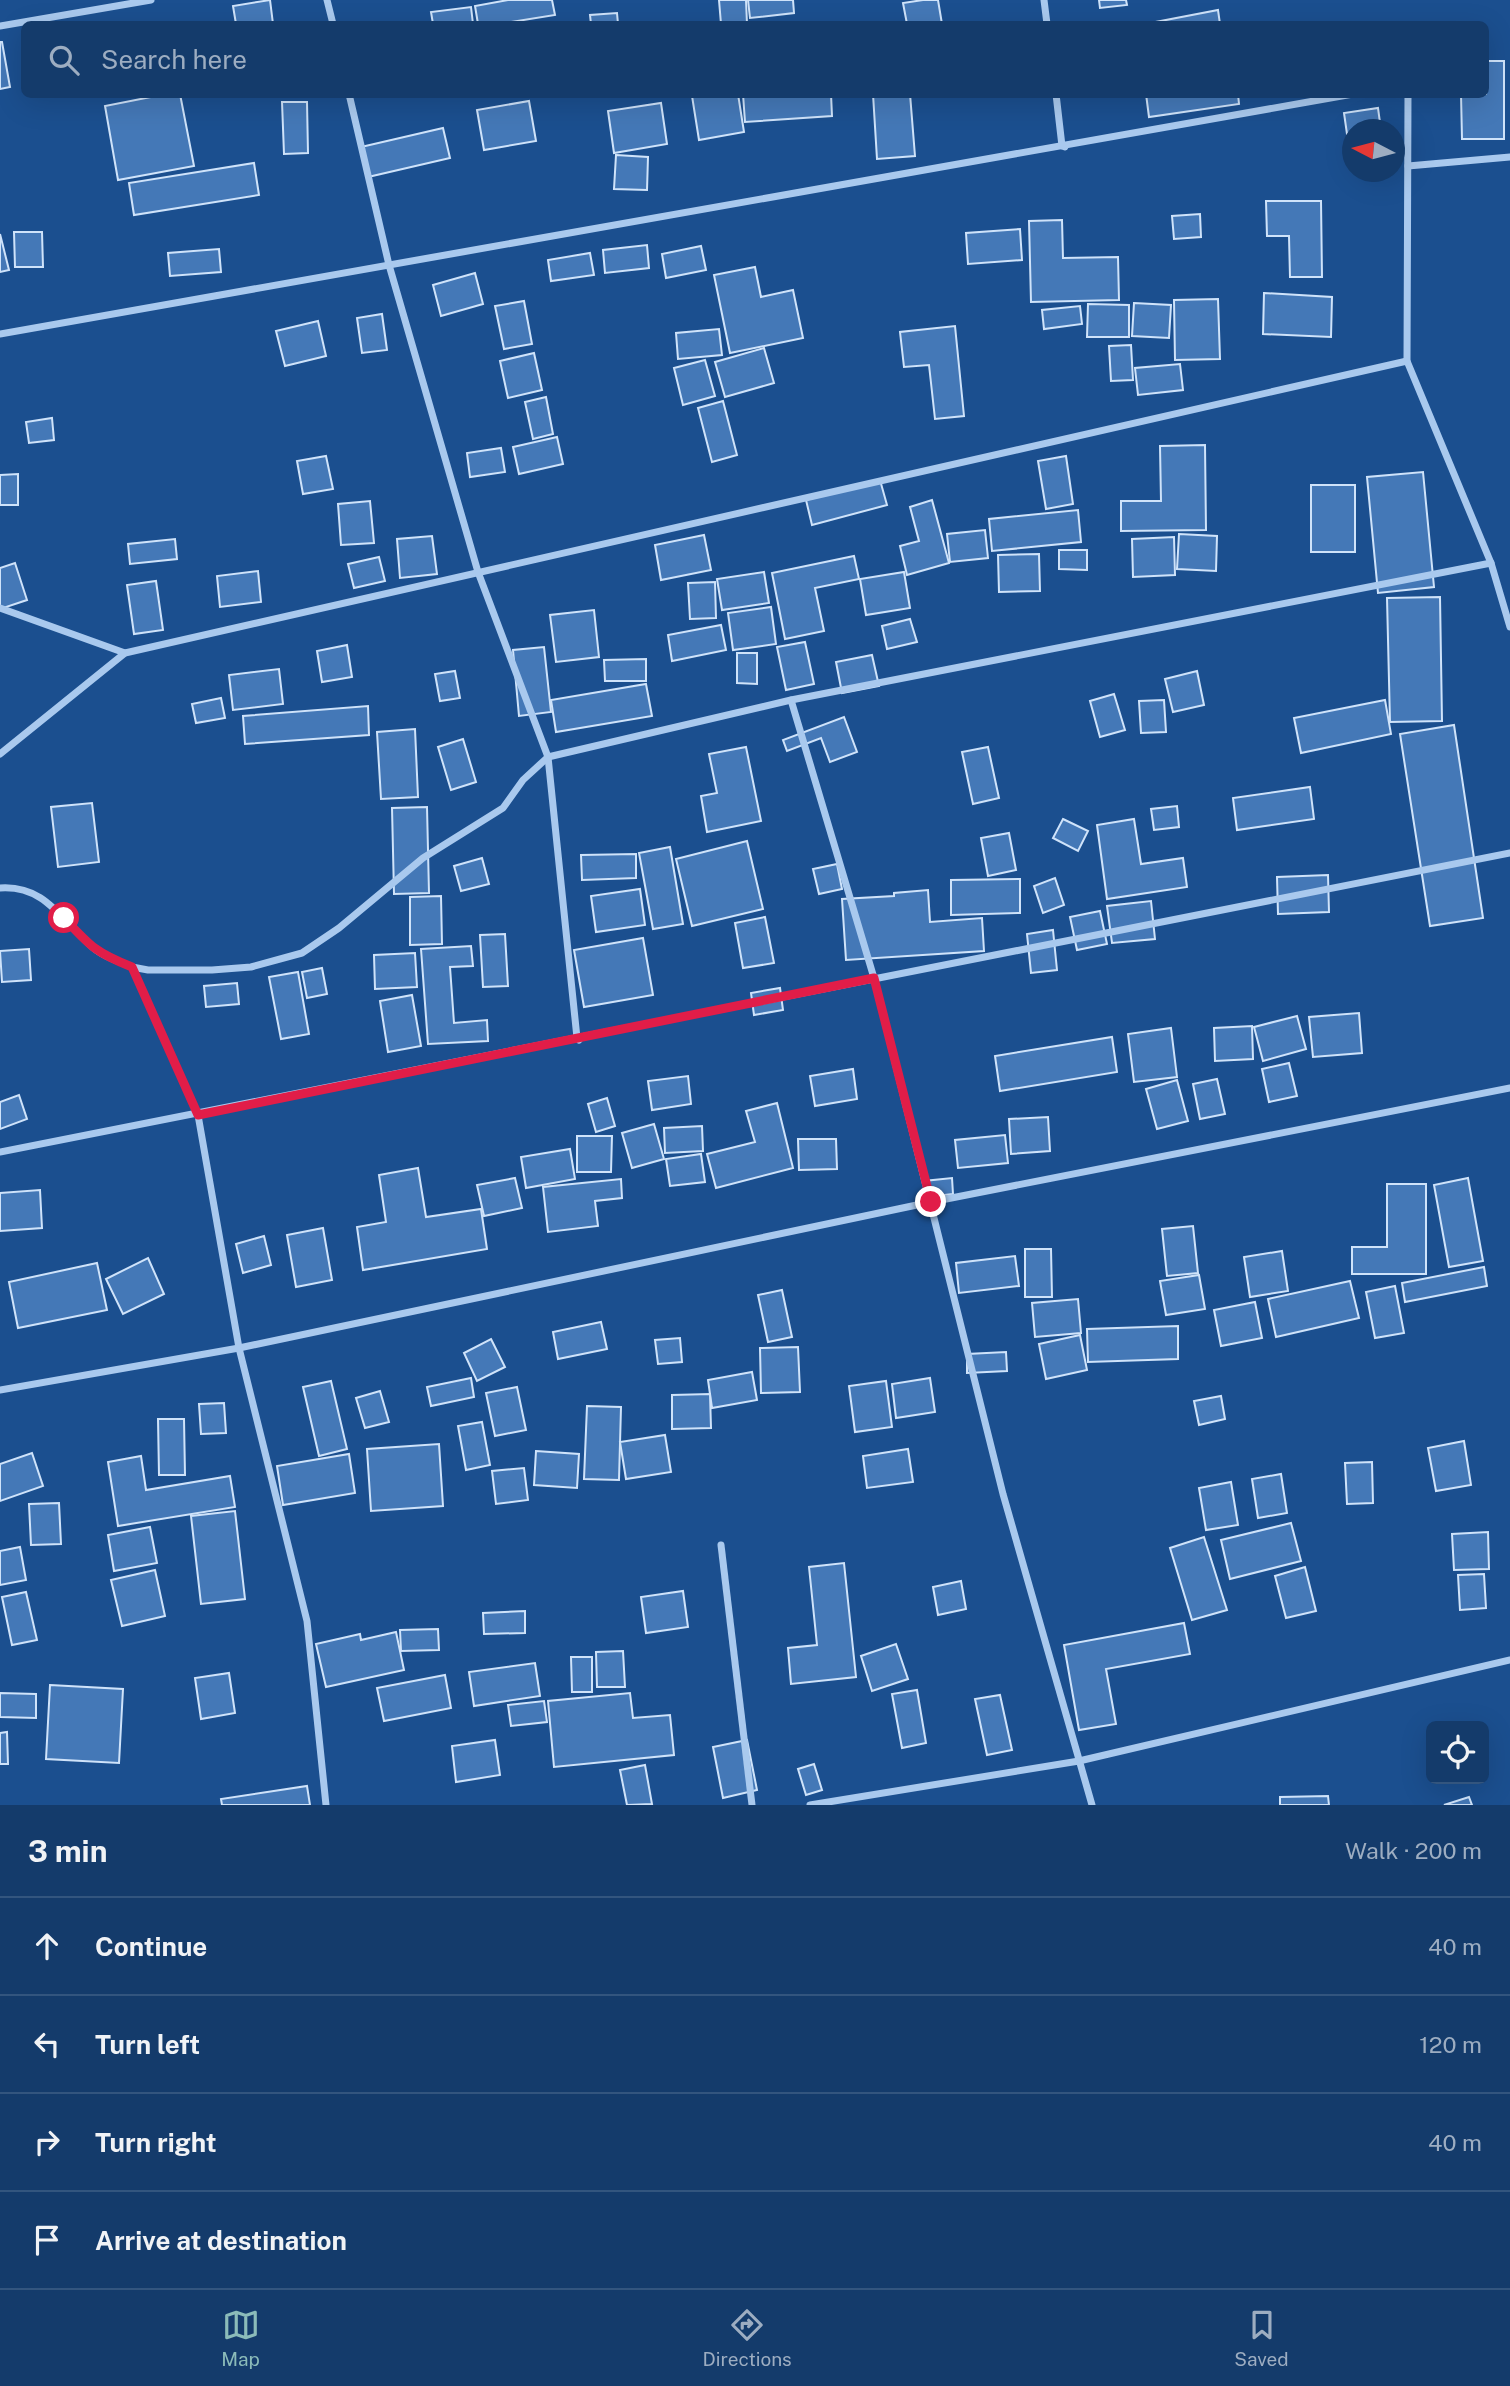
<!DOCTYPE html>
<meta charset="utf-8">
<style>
:root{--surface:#143b6b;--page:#214673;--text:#f1f3f6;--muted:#9dadc1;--line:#33557e;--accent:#8bbbb9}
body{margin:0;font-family:"Public Sans",sans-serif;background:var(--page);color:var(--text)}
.controls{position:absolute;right:21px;bottom:21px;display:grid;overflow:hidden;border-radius:10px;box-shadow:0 7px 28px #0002}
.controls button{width:63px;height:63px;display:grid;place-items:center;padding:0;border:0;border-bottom:2px solid var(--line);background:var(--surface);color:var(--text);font:35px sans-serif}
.compass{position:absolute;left:1342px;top:119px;width:63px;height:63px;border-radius:50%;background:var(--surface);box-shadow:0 7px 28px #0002;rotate:276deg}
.stop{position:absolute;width:21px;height:21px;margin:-16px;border:5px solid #e11d48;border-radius:50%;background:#fff}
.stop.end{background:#e11d48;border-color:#fff;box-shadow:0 2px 7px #0008}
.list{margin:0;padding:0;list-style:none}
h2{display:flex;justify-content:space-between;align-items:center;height:91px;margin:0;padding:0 28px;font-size:30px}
h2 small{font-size:23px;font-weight:400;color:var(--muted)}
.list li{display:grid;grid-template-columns:46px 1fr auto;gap:21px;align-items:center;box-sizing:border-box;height:98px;padding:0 28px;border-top:2px solid var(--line)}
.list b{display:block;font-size:26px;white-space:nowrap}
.list em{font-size:23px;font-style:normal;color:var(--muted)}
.icon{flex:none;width:38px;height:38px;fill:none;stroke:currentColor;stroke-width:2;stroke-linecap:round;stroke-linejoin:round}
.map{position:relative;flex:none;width:1510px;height:1805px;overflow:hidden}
.search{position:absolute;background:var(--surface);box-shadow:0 7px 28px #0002;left:21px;right:21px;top:21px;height:77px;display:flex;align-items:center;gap:18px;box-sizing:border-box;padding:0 24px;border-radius:10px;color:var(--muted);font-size:26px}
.sheet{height:483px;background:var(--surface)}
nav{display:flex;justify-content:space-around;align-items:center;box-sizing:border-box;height:98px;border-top:2px solid var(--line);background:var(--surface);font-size:19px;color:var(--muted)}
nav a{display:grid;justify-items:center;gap:4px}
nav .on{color:var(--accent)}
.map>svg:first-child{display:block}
.building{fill:#4478b7;stroke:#cfe3fa;stroke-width:2}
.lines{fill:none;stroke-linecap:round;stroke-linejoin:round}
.street{stroke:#a9c9ee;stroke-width:7}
.route{stroke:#e11d48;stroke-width:9}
</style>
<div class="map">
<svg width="1510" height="1805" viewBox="0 0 1510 1805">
<rect width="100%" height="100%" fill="#1b4f8f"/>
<!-- building -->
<g class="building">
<polygon points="270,0 273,24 236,24 233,6"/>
<polygon points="508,0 552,0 555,15 499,24 478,24 475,6"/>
<polygon points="719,0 746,0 747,24 721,24"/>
<polygon points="748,0 793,0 794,13 750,18"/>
<polygon points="923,0 938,0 942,24 907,24 903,3"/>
<polygon points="1099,0 1126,0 1127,5 1100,8"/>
<polygon points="471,7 473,24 433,24 431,12"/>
<polygon points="1218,10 1220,24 1145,24"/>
<polygon points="617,13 618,24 591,24 590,15"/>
<polygon points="0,42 2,42 10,87 0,89"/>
<polygon points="1486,61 1504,61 1504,139 1462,139 1461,94 1486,94"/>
<polygon points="166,94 180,94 194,166 118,180 105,106"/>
<polygon points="698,94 738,94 744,132 699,140 692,96"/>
<polygon points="743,94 831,94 832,116 745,122"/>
<polygon points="873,94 910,94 915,156 877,159"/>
<polygon points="1146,94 1238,94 1239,104 1149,117"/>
<polygon points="529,101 536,141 484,150 477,110"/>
<polygon points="282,102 307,102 308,153 284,154"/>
<polygon points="661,103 667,144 614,153 608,111"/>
<polygon points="1378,108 1381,130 1352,130 1352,154 1350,155 1344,113"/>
<polygon points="443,128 450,158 368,177 361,147"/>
<polygon points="616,155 648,157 647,190 614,189"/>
<polygon points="254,163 259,195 134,215 129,183"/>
<polygon points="1266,201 1321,201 1322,277 1290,277 1289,236 1267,236"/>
<polygon points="1200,214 1201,237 1174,239 1172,216"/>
<polygon points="1062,220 1063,258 1118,257 1119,300 1031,302 1029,221"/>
<polygon points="1020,229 1022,260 968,264 966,233"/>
<polygon points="14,232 42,232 43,267 15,267"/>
<polygon points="0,234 9,270 0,272"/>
<polygon points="647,245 649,268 605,273 603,250"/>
<polygon points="701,246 706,270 666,278 662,254"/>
<polygon points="219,249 221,272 170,276 168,253"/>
<polygon points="590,253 594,275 551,281 548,260"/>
<polygon points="755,267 761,297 793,290 803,338 730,353 714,275"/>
<polygon points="475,273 483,304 441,316 433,285"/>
<polygon points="1264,293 1332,297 1331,337 1263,334"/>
<polygon points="1218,299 1220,359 1175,360 1174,300"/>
<polygon points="524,301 532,344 504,349 495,306"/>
<polygon points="1134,303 1171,305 1169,338 1132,336"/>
<polygon points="1088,304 1129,305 1129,337 1087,337"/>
<polygon points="1080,306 1082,324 1044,329 1042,310"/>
<polygon points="382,314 387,350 362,353 357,318"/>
<polygon points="318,321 326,356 285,366 276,331"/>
<polygon points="955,326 964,416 935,419 929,365 904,367 900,332"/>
<polygon points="719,329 722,355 678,359 676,333"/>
<polygon points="1131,345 1133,380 1111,381 1109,346"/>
<polygon points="764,348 774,383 725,397 715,362"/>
<polygon points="534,353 542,390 508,398 500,361"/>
<polygon points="705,360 715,396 683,405 674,368"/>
<polygon points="1180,364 1183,390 1138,395 1135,368"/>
<polygon points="546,397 553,434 533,439 525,402"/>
<polygon points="723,401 737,455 712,462 698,408"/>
<polygon points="52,418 54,440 29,443 26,422"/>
<polygon points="557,437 563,464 519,474 513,447"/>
<polygon points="1205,445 1206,530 1121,531 1121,501 1161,501 1160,446"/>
<polygon points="501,448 505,472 470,477 467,453"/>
<polygon points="326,456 333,489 303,494 297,461"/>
<polygon points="1066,456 1073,504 1046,509 1038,461"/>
<polygon points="1423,472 1434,587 1378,593 1367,477"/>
<polygon points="18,474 18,505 0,505 0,475"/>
<polygon points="880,480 887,505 812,525 806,500"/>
<rect x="1311" y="485" width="44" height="67"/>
<polygon points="932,500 949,563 907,575 900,546 919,541 910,507"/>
<polygon points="370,501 374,543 341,545 338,504"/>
<polygon points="1078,510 1081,542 992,551 989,519"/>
<polygon points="985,530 988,558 950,562 947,534"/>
<polygon points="1179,534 1217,536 1216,571 1177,569"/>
<polygon points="704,535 711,570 661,580 655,545"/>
<polygon points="432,536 437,574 400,578 397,539"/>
<polygon points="1174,537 1175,575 1133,577 1132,539"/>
<polygon points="175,539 177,559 130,564 128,544"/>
<polygon points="1059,550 1087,550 1087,570 1059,569"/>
<polygon points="1039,554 1040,591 999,592 998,555"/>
<polygon points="854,556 859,579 815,588 824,631 785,639 772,573"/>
<polygon points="379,557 385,581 354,588 348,564"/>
<polygon points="15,563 27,600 0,609 0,568"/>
<polygon points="258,571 261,602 220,607 217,576"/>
<polygon points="764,572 769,603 722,610 717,579"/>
<polygon points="904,572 910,608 866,615 860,579"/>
<polygon points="156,581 163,630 134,634 127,585"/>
<polygon points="715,582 716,618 690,619 688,583"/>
<polygon points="1440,597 1442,721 1390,722 1387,598"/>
<polygon points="771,607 776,644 733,650 728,613"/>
<polygon points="594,610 599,657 556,662 550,615"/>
<polygon points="910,619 917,642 887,649 882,626"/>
<polygon points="721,625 726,650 672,661 668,635"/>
<polygon points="805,642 814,684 786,690 777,647"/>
<polygon points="347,645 352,677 322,682 317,651"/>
<polygon points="544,647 551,712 519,716 513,650"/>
<polygon points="737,653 757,653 757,684 737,683"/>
<polygon points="872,655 879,686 842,693 836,662"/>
<polygon points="646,659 646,681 605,681 604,660"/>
<polygon points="279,669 283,704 233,710 229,675"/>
<polygon points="455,671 460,698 440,701 435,674"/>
<polygon points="1197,671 1204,705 1173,712 1165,679"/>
<polygon points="646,684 652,716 556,732 551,700"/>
<polygon points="1114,694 1125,730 1100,737 1090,701"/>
<polygon points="221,698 225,718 196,723 192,704"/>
<polygon points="1164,700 1166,732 1141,733 1139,701"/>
<polygon points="1385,700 1391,734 1301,753 1294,718"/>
<polygon points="368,706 369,735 245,744 243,716"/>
<polygon points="844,717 857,752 830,762 821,738 787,751 783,740"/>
<polygon points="1454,725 1483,918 1430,926 1400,734"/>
<polygon points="415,729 418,797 381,799 377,732"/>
<polygon points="463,739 476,782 451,790 438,747"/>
<polygon points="746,747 761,821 707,832 701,796 717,793 709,754"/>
<polygon points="988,747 999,798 973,804 962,752"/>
<polygon points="1310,787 1314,819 1237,830 1233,798"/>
<polygon points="92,803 99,862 58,867 51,807"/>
<polygon points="1177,806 1179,827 1154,830 1151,809"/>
<polygon points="427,807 429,893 394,894 392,808"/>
<polygon points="1063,819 1088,831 1078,851 1053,838"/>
<polygon points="1134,819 1141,864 1183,858 1187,887 1107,899 1097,825"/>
<polygon points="1009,833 1016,870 988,876 981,838"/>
<polygon points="747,841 763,909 692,926 676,859"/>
<polygon points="670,847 683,924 653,929 639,853"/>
<polygon points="636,854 636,878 582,880 581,855"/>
<polygon points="482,858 489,884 461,891 454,866"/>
<polygon points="837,864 842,889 819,894 813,869"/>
<polygon points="1328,875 1329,912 1278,914 1277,877"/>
<polygon points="1055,878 1064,905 1043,913 1034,886"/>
<polygon points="1020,879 1020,913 951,915 951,880"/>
<polygon points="640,889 645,925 596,932 591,896"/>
<polygon points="928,890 930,922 982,918 984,951 846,960 842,899 894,896 894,893"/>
<polygon points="441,896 442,944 410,945 410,897"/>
<polygon points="1151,901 1155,939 1112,943 1107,906"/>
<polygon points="1100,911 1107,944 1077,950 1070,917"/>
<polygon points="765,917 774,963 743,968 735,923"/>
<polygon points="1053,930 1057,970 1031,973 1027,934"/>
<polygon points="505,934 508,986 483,987 480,935"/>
<polygon points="643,938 653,995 584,1007 574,950"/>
<polygon points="471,946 473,966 450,967 454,1023 487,1020 488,1041 428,1044 421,949"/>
<polygon points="29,949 31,980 2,982 0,951"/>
<polygon points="415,953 417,987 375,989 374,955"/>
<polygon points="322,968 327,994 307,998 302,972"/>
<polygon points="298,972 309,1034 281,1039 269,977"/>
<polygon points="237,983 239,1004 206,1007 204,986"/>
<polygon points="780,988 783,1010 754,1015 751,993"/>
<polygon points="412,995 421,1046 388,1052 380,1001"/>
<polygon points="1359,1013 1362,1053 1313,1057 1309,1017"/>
<polygon points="1297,1016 1306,1049 1263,1061 1254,1027"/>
<polygon points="1252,1026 1253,1059 1215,1061 1214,1028"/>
<polygon points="1171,1028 1177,1077 1134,1082 1128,1034"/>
<polygon points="1112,1037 1117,1072 1000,1091 995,1056"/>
<polygon points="1289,1063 1297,1096 1269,1102 1262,1069"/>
<polygon points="853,1069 857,1099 815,1106 810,1076"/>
<polygon points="688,1076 691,1104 652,1110 648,1081"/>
<polygon points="1217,1079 1225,1114 1200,1119 1193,1084"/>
<polygon points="1177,1080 1188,1121 1157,1129 1146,1089"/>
<polygon points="19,1095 27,1119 0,1129 0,1102"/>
<polygon points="607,1098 615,1126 596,1132 588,1104"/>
<polygon points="777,1103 793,1168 716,1188 707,1154 755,1142 746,1111"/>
<polygon points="1048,1117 1050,1151 1011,1154 1009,1119"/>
<polygon points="654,1124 664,1159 632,1168 622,1133"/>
<polygon points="702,1126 703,1151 665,1153 664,1128"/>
<polygon points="1005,1135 1008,1163 958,1168 955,1140"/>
<polygon points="577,1136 612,1136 611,1172 577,1172"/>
<polygon points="798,1139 836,1139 837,1169 799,1170"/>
<polygon points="570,1149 575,1179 526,1188 521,1157"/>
<polygon points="701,1154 705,1182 670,1186 666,1159"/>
<polygon points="418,1168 426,1217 481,1209 487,1249 363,1270 357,1227 386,1222 379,1175"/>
<polygon points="515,1178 522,1208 484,1216 477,1185"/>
<polygon points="952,1178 953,1194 926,1197 924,1181"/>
<polygon points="1468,1178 1483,1261 1449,1267 1434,1185"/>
<polygon points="621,1179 622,1198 595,1201 598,1226 548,1232 543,1187"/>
<polygon points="1387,1184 1426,1184 1426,1274 1352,1274 1352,1247 1387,1247"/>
<polygon points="40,1190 42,1228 0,1231 0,1193"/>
<polygon points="1193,1226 1198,1273 1167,1276 1162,1229"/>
<polygon points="323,1228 332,1280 296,1287 287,1235"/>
<polygon points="264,1236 271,1265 243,1273 236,1244"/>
<polygon points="1025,1249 1051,1249 1052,1297 1025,1297"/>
<polygon points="1282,1251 1288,1291 1250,1297 1244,1257"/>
<polygon points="1015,1256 1019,1286 959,1293 956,1263"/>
<polygon points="148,1258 164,1294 123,1314 106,1279"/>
<polygon points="97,1263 107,1310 18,1328 9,1282"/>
<polygon points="1484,1267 1487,1286 1405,1302 1402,1283"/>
<polygon points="1199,1275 1205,1309 1166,1315 1160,1281"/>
<polygon points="1350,1281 1359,1318 1276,1337 1268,1299"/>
<polygon points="1395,1286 1404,1333 1375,1338 1366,1292"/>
<polygon points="782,1290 792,1337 768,1342 758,1295"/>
<polygon points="1078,1299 1081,1333 1035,1337 1032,1303"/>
<polygon points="1255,1302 1262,1338 1221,1346 1214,1310"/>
<polygon points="601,1322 607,1349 558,1359 553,1332"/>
<polygon points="1178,1326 1178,1359 1088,1362 1087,1329"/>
<polygon points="1080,1335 1087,1370 1046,1379 1039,1344"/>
<polygon points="680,1338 682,1362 658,1364 655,1340"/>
<polygon points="491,1339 505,1367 477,1381 464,1353"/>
<polygon points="798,1347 800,1392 761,1393 760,1348"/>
<polygon points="1006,1352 1007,1371 967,1373 967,1354"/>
<polygon points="752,1372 757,1400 712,1408 708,1380"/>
<polygon points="471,1378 474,1397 431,1406 427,1387"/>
<polygon points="930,1378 935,1412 896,1418 892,1384"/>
<polygon points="331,1381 347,1449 319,1456 303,1387"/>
<polygon points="886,1381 892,1427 855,1432 849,1386"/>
<polygon points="517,1387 526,1430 495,1436 486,1393"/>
<polygon points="380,1391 389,1422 365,1428 356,1398"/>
<polygon points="710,1394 711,1428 672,1429 672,1395"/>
<polygon points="1221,1396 1225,1419 1199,1425 1194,1401"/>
<polygon points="224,1403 226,1433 201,1434 199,1404"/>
<polygon points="587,1406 621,1407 619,1480 584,1479"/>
<polygon points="158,1419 184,1419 185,1475 159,1475"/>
<polygon points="482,1422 490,1465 466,1470 458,1426"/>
<polygon points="665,1435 671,1472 626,1479 620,1442"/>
<polygon points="1464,1441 1471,1485 1436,1491 1428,1448"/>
<polygon points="439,1444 443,1506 371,1511 367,1449"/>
<polygon points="908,1449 913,1482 867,1488 863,1456"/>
<polygon points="536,1451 579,1454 577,1488 534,1485"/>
<polygon points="32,1453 43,1486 0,1501 0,1464"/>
<polygon points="349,1454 355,1493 283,1505 277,1466"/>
<polygon points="141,1456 146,1490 230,1476 235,1507 118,1526 108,1462"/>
<polygon points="1372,1462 1373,1503 1347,1504 1345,1463"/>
<polygon points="524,1468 528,1500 496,1504 492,1471"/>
<polygon points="1281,1474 1287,1513 1258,1518 1252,1479"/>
<polygon points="1231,1482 1238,1525 1206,1530 1199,1488"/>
<polygon points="59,1503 61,1544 31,1545 29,1504"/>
<polygon points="235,1511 245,1599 201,1604 191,1516"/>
<polygon points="1291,1523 1301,1561 1230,1579 1221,1540"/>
<polygon points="150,1527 157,1563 114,1571 108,1535"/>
<polygon points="1488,1532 1489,1569 1454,1570 1452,1534"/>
<polygon points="1204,1537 1227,1610 1192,1620 1170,1548"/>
<polygon points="20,1547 26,1580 0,1585 0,1551"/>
<polygon points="844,1563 856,1677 791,1684 788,1648 817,1645 809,1567"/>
<polygon points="1305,1567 1316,1611 1286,1618 1275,1576"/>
<polygon points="155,1570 165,1616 122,1626 111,1580"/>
<polygon points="1484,1574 1486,1608 1460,1610 1458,1575"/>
<polygon points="961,1581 966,1609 938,1615 933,1587"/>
<polygon points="683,1591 688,1627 646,1633 641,1597"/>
<polygon points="26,1592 37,1640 12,1645 2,1597"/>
<polygon points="525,1611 525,1633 484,1634 483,1613"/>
<polygon points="1184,1623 1190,1654 1106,1669 1116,1724 1079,1730 1064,1645"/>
<polygon points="438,1629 439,1650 401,1651 400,1630"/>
<polygon points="396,1632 404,1670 326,1687 316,1644 360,1634 361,1640"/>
<polygon points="896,1644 908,1679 872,1691 861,1656"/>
<polygon points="623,1651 625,1687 597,1687 596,1652"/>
<polygon points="571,1657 592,1657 592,1692 572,1692"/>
<polygon points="535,1663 540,1696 474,1706 469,1672"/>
<polygon points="229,1673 235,1713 201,1719 195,1678"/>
<polygon points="445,1675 451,1708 384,1721 377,1688"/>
<polygon points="50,1685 123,1689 119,1763 46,1759"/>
<polygon points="917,1690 926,1743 902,1748 892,1694"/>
<polygon points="0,1693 36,1694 36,1718 0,1717"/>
<polygon points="630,1693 633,1718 670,1715 674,1755 554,1767 548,1701"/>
<polygon points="1000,1695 1012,1750 987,1755 975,1699"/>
<polygon points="544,1701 547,1722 511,1726 508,1705"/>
<polygon points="7,1732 8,1764 0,1764 0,1733"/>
<polygon points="495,1740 500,1775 456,1782 452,1746"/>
<polygon points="747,1740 757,1790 723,1798 713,1747"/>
<polygon points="814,1764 822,1790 806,1795 798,1769"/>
<polygon points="645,1765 652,1804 627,1805 620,1770"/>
<polygon points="307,1786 310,1805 222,1805 221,1799"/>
<polygon points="1328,1796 1329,1805 1280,1805 1280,1797"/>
<polygon points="1469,1797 1472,1805 1444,1805"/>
</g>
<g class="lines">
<!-- street -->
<g class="street">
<polyline points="327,0 333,24"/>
<polyline points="1044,0 1047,24"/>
<polyline points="0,26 151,0"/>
<polyline points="349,94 389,265 478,572 548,757 577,1038 579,1040"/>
<polyline points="1056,94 1062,146 1065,147"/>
<polyline points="1408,94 1407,361 1491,563 1510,627"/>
<polyline points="1408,166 1510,157"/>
<polyline points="0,334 1353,94"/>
<polyline points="0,608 125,653"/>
<polyline points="791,700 874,978 1003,1494 1092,1805"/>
<polyline points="0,754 125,653 1407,361"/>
<path d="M0 888C44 885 60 918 89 944 101 956 117 961 132 967L198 1115 239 1348 307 1621 326 1805"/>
<polyline points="132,967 148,970 212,970 251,967 302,953 339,928 423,858 503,808 523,780 548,757 791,700 1491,563"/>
<polyline points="0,1152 1510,853"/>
<polyline points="0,1390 239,1348 931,1202 1510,1088"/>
<polyline points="721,1545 752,1805"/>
<polyline points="810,1805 1079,1761 1510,1660"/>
</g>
</g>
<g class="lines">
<!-- route -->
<path class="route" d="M64 918C90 946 96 953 132 967L198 1115 874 978 931 1202"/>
</g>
</svg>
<div class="controls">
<button><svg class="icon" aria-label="locate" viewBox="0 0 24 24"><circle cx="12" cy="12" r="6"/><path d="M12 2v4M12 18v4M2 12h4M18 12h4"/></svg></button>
</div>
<svg class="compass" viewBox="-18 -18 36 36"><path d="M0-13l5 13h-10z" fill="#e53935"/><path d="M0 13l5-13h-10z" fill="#9dadc1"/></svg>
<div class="stop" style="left:64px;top:918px"></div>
<div class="stop end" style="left:931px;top:1202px"></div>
<div class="search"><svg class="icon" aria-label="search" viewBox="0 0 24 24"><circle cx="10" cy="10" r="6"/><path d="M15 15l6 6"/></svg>Search here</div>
</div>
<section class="sheet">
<h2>3 min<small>Walk · 200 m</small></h2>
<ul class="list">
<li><svg class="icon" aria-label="ahead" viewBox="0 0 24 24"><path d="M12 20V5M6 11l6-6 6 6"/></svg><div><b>Continue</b></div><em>40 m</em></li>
<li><svg class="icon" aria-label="left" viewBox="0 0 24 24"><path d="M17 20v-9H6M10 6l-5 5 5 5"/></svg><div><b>Turn left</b></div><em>120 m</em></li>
<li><svg class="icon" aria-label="right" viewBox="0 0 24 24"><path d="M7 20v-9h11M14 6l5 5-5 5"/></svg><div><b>Turn right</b></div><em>40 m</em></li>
<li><svg class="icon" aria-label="arrive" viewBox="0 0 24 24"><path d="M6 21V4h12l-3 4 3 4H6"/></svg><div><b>Arrive at destination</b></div></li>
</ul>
</section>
<nav>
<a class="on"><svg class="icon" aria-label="map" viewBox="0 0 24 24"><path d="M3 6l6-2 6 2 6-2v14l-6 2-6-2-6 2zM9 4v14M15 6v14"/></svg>Map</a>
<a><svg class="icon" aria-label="directions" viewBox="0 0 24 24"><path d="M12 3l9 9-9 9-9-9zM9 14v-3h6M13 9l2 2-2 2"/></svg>Directions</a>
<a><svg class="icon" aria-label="saved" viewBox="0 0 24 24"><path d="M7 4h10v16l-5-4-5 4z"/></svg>Saved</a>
</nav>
